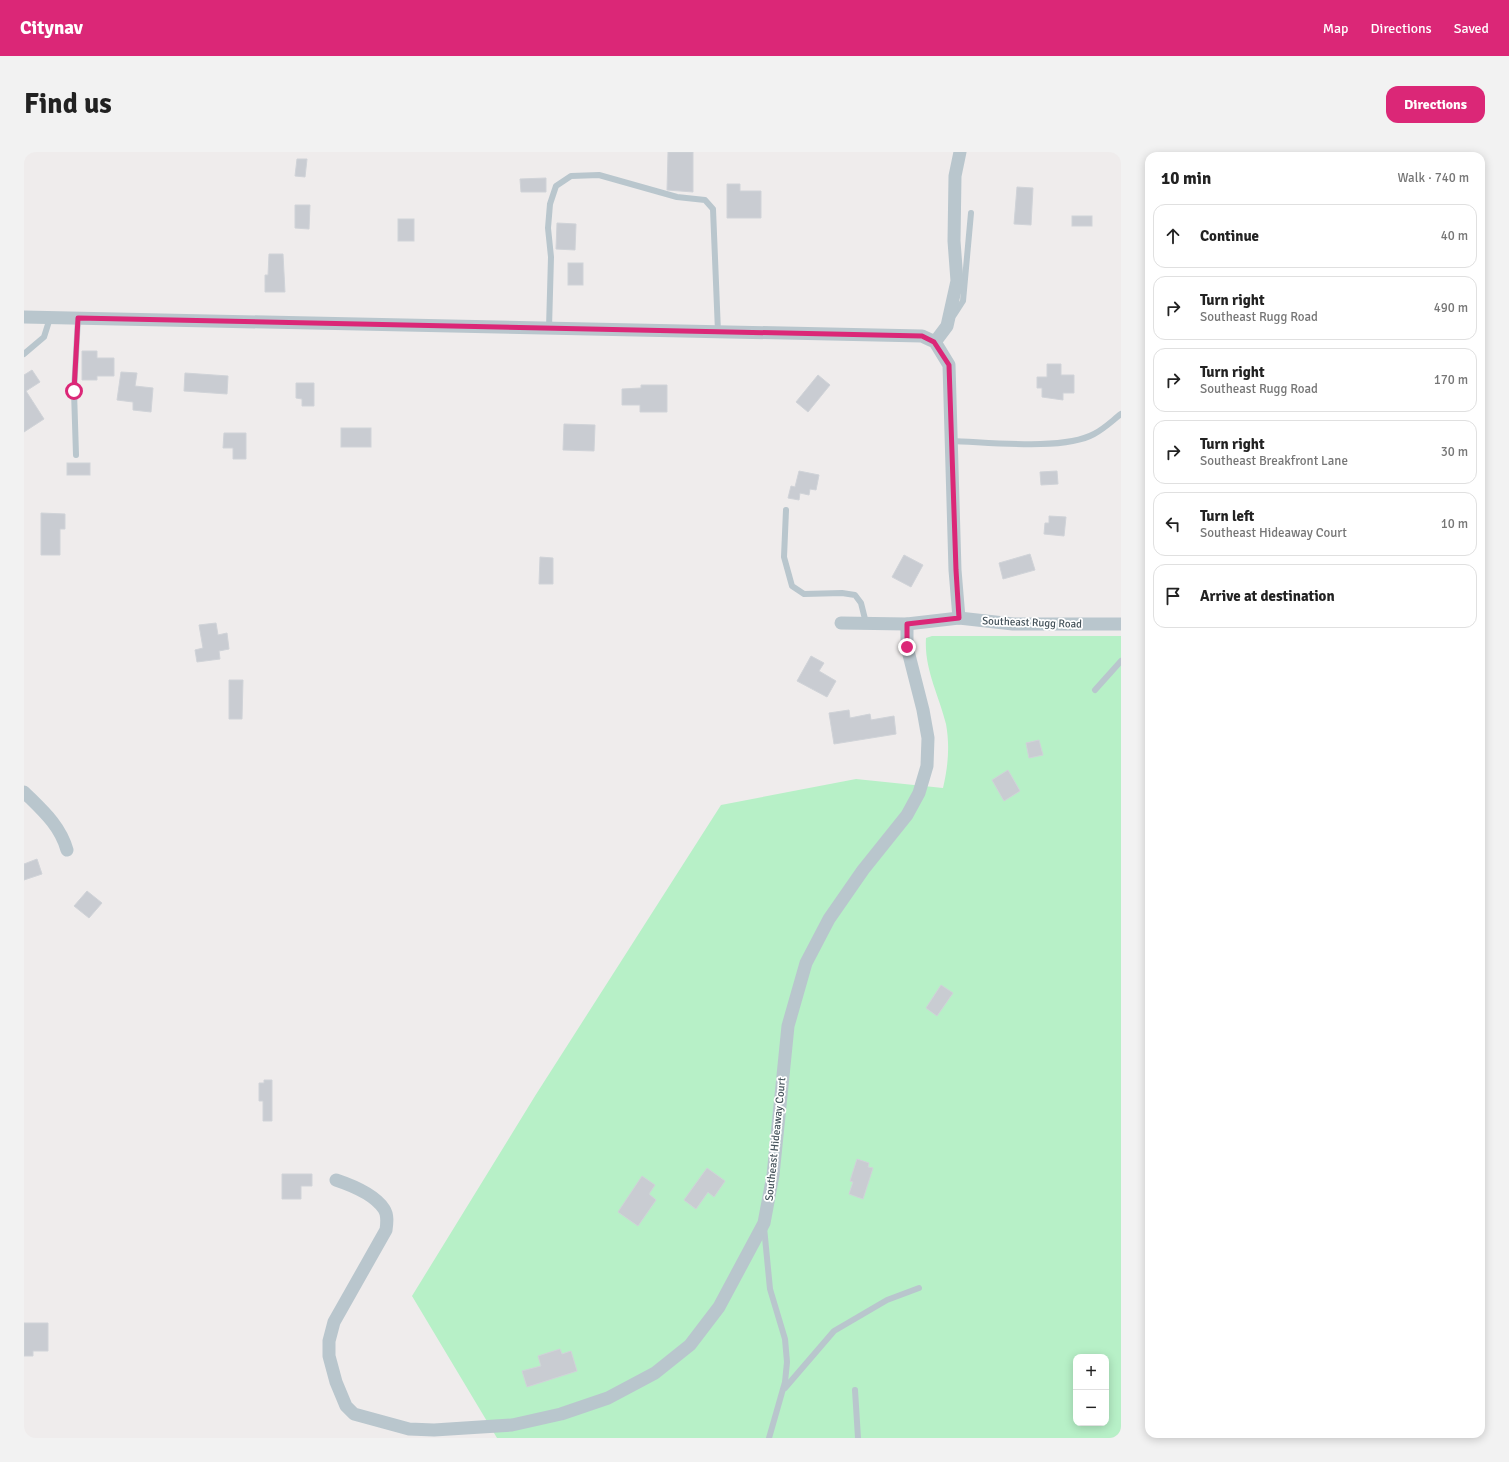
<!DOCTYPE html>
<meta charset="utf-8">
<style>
:root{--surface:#fff;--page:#f2f2f2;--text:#222;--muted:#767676;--line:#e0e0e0;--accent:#db2777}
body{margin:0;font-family:Signika,sans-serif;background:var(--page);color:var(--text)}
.controls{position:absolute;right:12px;bottom:12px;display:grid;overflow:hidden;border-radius:8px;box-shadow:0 2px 10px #0003}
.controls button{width:36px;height:36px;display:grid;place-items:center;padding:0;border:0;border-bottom:1px solid var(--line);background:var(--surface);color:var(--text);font:20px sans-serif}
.stop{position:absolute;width:12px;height:12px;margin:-9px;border:3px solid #db2777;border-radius:50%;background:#fff}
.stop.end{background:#db2777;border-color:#fff;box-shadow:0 1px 4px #0008}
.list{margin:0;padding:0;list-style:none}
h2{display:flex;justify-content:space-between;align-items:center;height:52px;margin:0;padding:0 16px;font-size:17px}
h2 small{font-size:13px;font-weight:400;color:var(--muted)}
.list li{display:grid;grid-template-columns:26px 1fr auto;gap:12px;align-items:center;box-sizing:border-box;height:64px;margin:0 8px 8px;padding:0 8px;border:1px solid var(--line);border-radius:12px}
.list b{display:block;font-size:15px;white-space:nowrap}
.list p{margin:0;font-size:13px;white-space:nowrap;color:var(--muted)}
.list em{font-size:13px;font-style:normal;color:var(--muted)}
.icon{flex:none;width:22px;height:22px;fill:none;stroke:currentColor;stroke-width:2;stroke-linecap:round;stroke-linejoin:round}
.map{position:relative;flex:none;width:1097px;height:1286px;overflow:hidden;border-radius:12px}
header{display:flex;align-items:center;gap:24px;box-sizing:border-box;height:56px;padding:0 20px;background:var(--accent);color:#fff}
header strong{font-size:19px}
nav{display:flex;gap:22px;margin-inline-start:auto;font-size:14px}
.intro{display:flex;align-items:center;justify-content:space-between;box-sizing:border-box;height:96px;padding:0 24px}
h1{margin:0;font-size:28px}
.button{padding:10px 18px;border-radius:12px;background:var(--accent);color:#fff;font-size:14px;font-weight:700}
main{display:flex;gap:24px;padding:0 24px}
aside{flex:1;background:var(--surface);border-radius:12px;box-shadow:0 2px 10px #0003}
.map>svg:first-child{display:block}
.green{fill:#b7f0c7;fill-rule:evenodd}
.building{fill:#c9ccd2;stroke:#d0d3d8}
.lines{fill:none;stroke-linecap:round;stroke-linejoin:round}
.service{stroke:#b9c6cd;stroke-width:6}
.minor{stroke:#b9c6cd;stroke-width:13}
.route{stroke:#db2777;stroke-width:5}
.labels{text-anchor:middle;stroke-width:3.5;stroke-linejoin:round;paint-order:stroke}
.street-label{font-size:11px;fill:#44525a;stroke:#fff}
</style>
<header>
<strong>Citynav</strong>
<nav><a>Map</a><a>Directions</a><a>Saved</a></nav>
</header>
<div class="intro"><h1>Find us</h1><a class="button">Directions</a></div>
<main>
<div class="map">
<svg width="1097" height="1286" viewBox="0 0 1097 1286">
<rect width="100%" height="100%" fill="#efecec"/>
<!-- green -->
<path class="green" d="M908 484H1097V1286H473L388 1144 511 944 697 653 832 627 919 636C924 615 926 594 922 572 915 543 900 517 902 486ZM1052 1205H1082V1271H1052Z"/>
<!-- building -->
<g class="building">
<polygon points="644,0 669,0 669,40 643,38"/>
<polygon points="273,7 283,7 281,25 271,24"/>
<polygon points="522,26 522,40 497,40 496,27"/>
<polygon points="703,32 716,32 716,39 737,39 737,66 703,66"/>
<polygon points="993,35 1009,36 1007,73 990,72"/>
<polygon points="271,53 286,53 285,77 271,76"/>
<rect x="1048" y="64" width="20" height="10"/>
<rect x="374" y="67" width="16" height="22"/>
<polygon points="533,71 552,72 551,98 532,97"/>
<polygon points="245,102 259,102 261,140 241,140 241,123 244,123"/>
<rect x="544" y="111" width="15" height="22"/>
<polygon points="58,199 73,199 73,206 90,206 90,224 73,224 73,228 58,228"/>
<polygon points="1023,212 1037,212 1037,223 1050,223 1050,241 1039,241 1039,248 1018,245 1018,236 1013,236 1013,225 1023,225"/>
<polygon points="8,218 16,230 2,239 20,267 0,280 0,223"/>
<polygon points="97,220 113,221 111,234 129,236 127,260 109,258 109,250 93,248"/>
<polygon points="161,221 204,224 203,242 160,239"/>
<polygon points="794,223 806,233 784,260 772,250"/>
<polygon points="272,231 290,231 290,254 278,254 278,247 272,246"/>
<polygon points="617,233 643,233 643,260 616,260 616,253 598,253 598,237 617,236"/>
<polygon points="540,272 571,273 570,299 539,298"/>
<rect x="317" y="276" width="30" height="19"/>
<polygon points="200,281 222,281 222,307 209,307 209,296 199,296"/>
<rect x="43" y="311" width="23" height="12"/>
<polygon points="775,319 795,323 792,338 786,337 785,343 776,341 775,348 764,346 767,334 771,335"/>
<polygon points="1033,319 1034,332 1017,333 1016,320"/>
<polygon points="17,361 41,362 41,377 36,377 36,403 17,403"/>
<polygon points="1025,364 1042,365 1040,384 1020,382 1021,371 1025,371"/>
<polygon points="1006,402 1011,418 979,427 975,411"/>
<polygon points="880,403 899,413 887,435 868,425"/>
<polygon points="516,405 529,406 529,432 515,432"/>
<polygon points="192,471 194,483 203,481 205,497 195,499 196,507 173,510 171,498 179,496 175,473"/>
<polygon points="787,504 800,511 795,519 812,529 803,545 773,529"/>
<polygon points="205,528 219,528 218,567 205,567"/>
<polygon points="825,558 826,566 846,562 847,568 870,564 872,582 810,592 805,561"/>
<polygon points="1015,588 1019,603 1005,606 1002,591"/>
<polygon points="984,618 996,639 980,649 968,628"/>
<polygon points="13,707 18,722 0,728 0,712"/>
<polygon points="63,739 78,751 65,766 50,754"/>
<polygon points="917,833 929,841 913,864 902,856"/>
<polygon points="240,928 248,928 248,969 239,969 239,949 235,949 235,931 240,931"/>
<polygon points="833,1007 845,1011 844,1015 849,1016 839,1047 825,1042 829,1030 826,1029"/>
<polygon points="683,1016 701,1029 690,1045 684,1040 672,1057 660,1048"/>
<polygon points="258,1022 288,1022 288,1034 277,1034 277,1047 258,1047"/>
<polygon points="618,1024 631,1033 625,1042 632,1048 614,1074 594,1060"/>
<polygon points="0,1171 24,1171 24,1199 9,1199 9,1204 0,1204"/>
<polygon points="536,1197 538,1202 547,1199 553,1219 503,1235 498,1219 517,1214 514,1204"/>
</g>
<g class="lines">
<!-- service -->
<g class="service">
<polyline points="930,163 939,149 947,61"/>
<polyline points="525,176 527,105 524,76 526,52 532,34 547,24 575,23 653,45 681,48 689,57 694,180"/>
<polyline points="0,202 20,185 26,166"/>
<path d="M928 289C964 290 1039 299 1070 282 1080 277 1089 268 1097 262"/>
<polyline points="52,303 50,239 54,166"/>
<polyline points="762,358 760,405 768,434 780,442 818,441 831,443 837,451 842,471"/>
<polyline points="1071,538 1097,509"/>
<polyline points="740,1075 746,1137 761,1187 763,1210 761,1230 745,1286"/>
<polyline points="761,1236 810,1179 863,1148 895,1136"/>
<polyline points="831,1238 834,1286"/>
</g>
<!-- minor -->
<g class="minor">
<polyline points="0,165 898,184 911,190 925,213 931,418 935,466"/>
<polyline points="911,190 923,174 933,129 930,89 931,24 936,0"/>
<polyline points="817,471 883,472 935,466 989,472 1097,472"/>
<path d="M0 640C18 658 36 673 43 698"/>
<path d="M312 1028C327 1033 351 1043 360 1057 364 1063 363 1071 362 1078L310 1170 305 1189V1204L312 1230 322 1254 330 1262 385 1277 410 1278 488 1273 537 1262 584 1246 631 1221 666 1193 695 1155 740 1071 749 1023 764 874 782 811 805 767 839 718 883 663 895 641 903 614 904 586 899 558 883 495V472"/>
</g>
</g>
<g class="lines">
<!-- route -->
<polyline class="route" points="50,239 54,166 898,184 910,190 925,213 932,418 935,466 883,472 883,495"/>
</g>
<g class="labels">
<!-- street labels -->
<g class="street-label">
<text transform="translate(1008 470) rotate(2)" y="4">Southeast Rugg Road</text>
<text transform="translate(751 987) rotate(-84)" y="4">Southeast Hideaway Court</text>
</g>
</g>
</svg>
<div class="controls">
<button>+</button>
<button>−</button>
</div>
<div class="stop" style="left:50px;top:239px"></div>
<div class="stop end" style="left:883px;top:495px"></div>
</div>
<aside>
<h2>10 min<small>Walk · 740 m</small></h2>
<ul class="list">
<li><svg class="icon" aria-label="ahead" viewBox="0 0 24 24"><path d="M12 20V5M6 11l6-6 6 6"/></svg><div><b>Continue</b></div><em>40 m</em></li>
<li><svg class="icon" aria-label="right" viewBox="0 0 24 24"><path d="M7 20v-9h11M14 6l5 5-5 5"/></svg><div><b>Turn right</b><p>Southeast Rugg Road</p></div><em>490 m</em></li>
<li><svg class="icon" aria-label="right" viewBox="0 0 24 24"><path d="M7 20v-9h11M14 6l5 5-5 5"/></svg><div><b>Turn right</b><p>Southeast Rugg Road</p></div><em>170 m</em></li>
<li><svg class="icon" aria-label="right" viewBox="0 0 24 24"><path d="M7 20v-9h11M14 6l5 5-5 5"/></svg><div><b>Turn right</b><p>Southeast Breakfront Lane</p></div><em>30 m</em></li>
<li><svg class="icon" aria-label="left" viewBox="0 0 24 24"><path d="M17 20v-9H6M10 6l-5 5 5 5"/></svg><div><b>Turn left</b><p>Southeast Hideaway Court</p></div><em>10 m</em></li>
<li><svg class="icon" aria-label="arrive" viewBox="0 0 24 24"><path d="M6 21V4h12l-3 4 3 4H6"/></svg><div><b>Arrive at destination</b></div></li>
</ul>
</aside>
</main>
